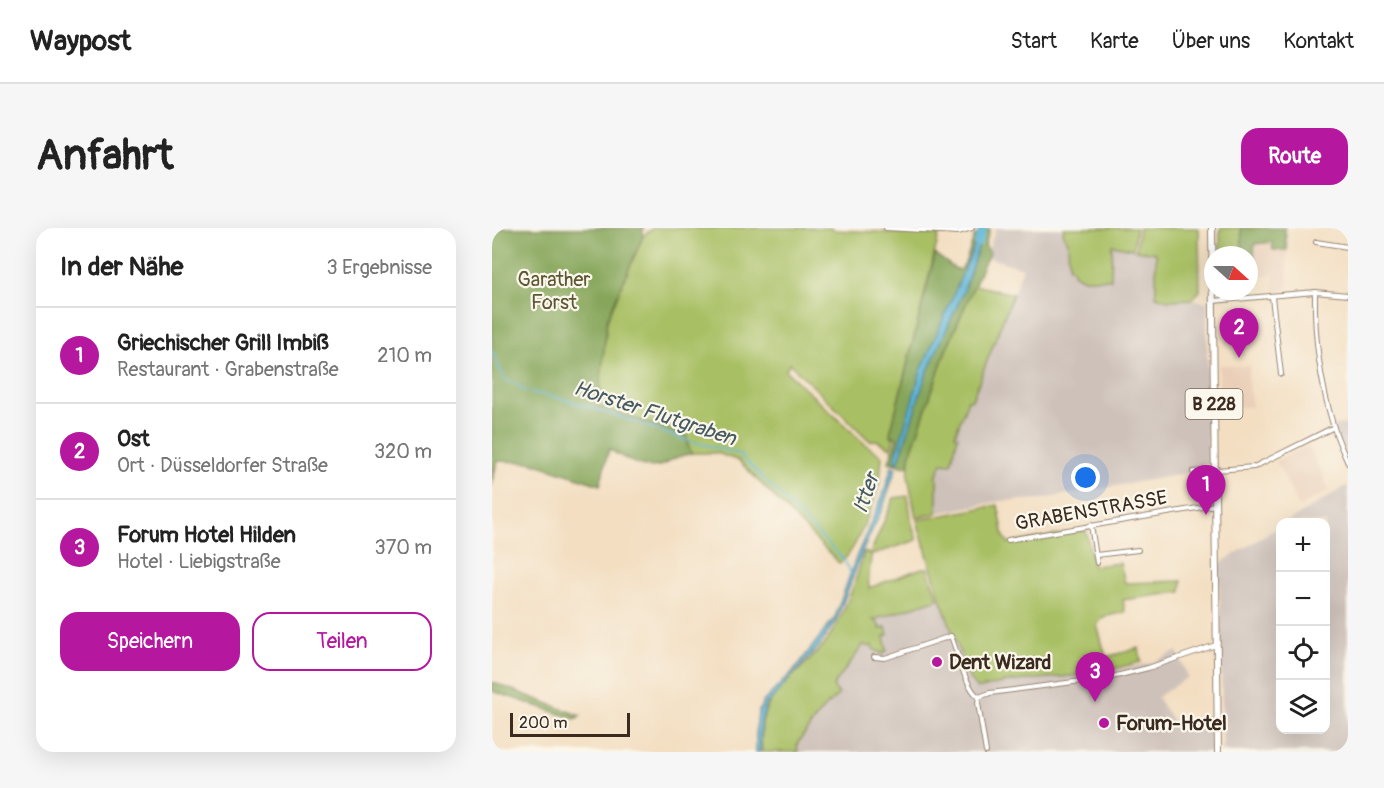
<!DOCTYPE html>
<html lang="de">
<meta charset="utf-8">
<style>
:root{--surface:#fff;--page:#f6f6f6;--text:#222;--muted:#767676;--line:#e0e0e0;--accent:#b5179e}
body{margin:0;font-family:Pangolin,sans-serif;background:var(--page);color:var(--text)}
.controls{position:absolute;right:18px;bottom:18px;display:grid;overflow:hidden;border-radius:12px;box-shadow:0 6px 24px #0002}
.controls button{width:54px;height:54px;display:grid;place-items:center;padding:0;border:0;border-bottom:2px solid var(--line);background:var(--surface);color:var(--text);font:30px sans-serif}
.compass{position:absolute;left:712px;top:18px;width:54px;height:54px;border-radius:50%;background:var(--surface);box-shadow:0 6px 24px #0002;rotate:111deg}
.scale{position:absolute;left:18px;bottom:15px;width:120px;box-sizing:border-box;padding-left:6px;border:3px solid #3b2a1e;border-top:0;font-size:16px;line-height:21px;white-space:nowrap;color:#3b2a1e;-webkit-text-stroke:4px #fbf7ec;paint-order:stroke}
.you{position:absolute;left:594px;top:250px;width:21px;height:21px;margin:-15px;border:4px solid #fff;border-radius:50%;background:#1a73e8;box-shadow:0 0 0 9px #1a73e833}
.badge{display:grid;place-items:center;width:39px;height:39px;border-radius:50%;background:var(--accent);color:#fff;font-size:20px;font-weight:700}
.pin{position:absolute;translate:-50% -50px;filter:drop-shadow(0 2px 3px #0008)}
.pin::after{content:'';position:absolute;top:32px;width:21px;height:18px;background:inherit;clip-path:polygon(0 0,100% 0,50% 100%)}
.list{margin:0;padding:0;list-style:none}
h2{display:flex;justify-content:space-between;align-items:center;height:78px;margin:0;padding:0 24px;font-size:26px}
h2 small{font-size:20px;font-weight:400;color:var(--muted)}
.list li{display:grid;grid-template-columns:39px 1fr auto;gap:18px;align-items:center;box-sizing:border-box;height:96px;padding:0 24px;border-top:2px solid var(--line)}
.list b{display:block;font-size:22px;white-space:nowrap}
.list p{margin:0;font-size:20px;white-space:nowrap;color:var(--muted)}
.list em{font-size:20px;font-style:normal;color:var(--muted)}
.actions{display:flex;gap:12px;padding:18px 24px}
.actions a{flex:1;padding:14px 0;border:2px solid var(--accent);border-radius:18px;text-align:center;font-size:21px;color:var(--accent)}
.actions .main{background:var(--accent);color:#fff}
.icon{flex:none;width:33px;height:33px;fill:none;stroke:currentColor;stroke-width:2;stroke-linecap:round;stroke-linejoin:round}
.map{position:relative;flex:none;width:856px;height:524px;overflow:hidden;border-radius:18px}
header{display:flex;align-items:center;gap:36px;box-sizing:border-box;height:84px;padding:0 30px;background:var(--surface);border-bottom:2px solid var(--line)}
header strong{font-size:28px}
nav{display:flex;gap:33px;margin-inline-start:auto;font-size:21px}
.intro{display:flex;align-items:center;justify-content:space-between;box-sizing:border-box;height:144px;padding:0 36px}
h1{margin:0;font-size:42px}
.button{padding:15px 27px;border-radius:18px;background:var(--accent);color:#fff;font-size:21px;font-weight:700}
main{display:flex;gap:36px;padding:0 36px}
aside{flex:1;background:var(--surface);border-radius:18px;box-shadow:0 6px 24px #0002}
.map>svg:first-child{display:block}
.built{fill:#eaceb7}
.industrial{fill:#cec1ba}
.green{fill:#a8bf64;stroke:#727441;stroke-width:1.5}
.forest{fill:#86a65a;stroke:#60683c;stroke-width:1.5}
.water{fill:#5ab5d7;stroke:#4a707a;stroke-width:1.5}
.lines{fill:none;stroke-linecap:round;stroke-linejoin:round}
.stream{stroke:#5ab5d7;stroke-width:1.5}
.river{stroke:#5ab5d7;stroke-width:8}
.minor-casing{stroke:#978470;stroke-width:6}
.primary-casing{stroke:#978470;stroke-width:8}
.minor{stroke:#fff;stroke-width:4}
.primary{stroke:#fff;stroke-width:6}
.poi-dot{fill:#b5179e;stroke:#fbf7ec;stroke-width:2}
.labels{text-anchor:middle;stroke-width:4.5;stroke-linejoin:round;paint-order:stroke}
.shield{fill:#fbf7ec;stroke:#75685c;stroke-width:1.5}
.shield-label{font-size:18px;font-weight:bold;fill:#3b2a1e}
.park-label{font-size:20px;fill:#5c5733;stroke:#fbf7ec}
.street-label{font-size:20px;fill:#3b2a1e;stroke:#fbf7ec}
.poi-label{font-size:20px;font-weight:bold;fill:#3b2a1e;stroke:#fbf7ec;text-anchor:start}
.water-label{font-size:21px;font-style:italic;fill:#465b5f;stroke:#fbf7ec}
</style>
<header>
<strong>Waypost</strong>
<nav><a>Start</a><a>Karte</a><a>Über uns</a><a>Kontakt</a></nav>
</header>
<div class="intro"><h1>Anfahrt</h1><a class="button">Route</a></div>
<main>
<aside>
<h2>In der Nähe<small>3 Ergebnisse</small></h2>
<ul class="list">
<li><span class="badge">1</span><div><b>Griechischer Grill Imbiß</b><p>Restaurant · Grabenstraße</p></div><em>210 m</em></li>
<li><span class="badge">2</span><div><b>Ost</b><p>Ort · Düsseldorfer Straße</p></div><em>320 m</em></li>
<li><span class="badge">3</span><div><b>Forum Hotel Hilden</b><p>Hotel · Liebigstraße</p></div><em>370 m</em></li>
</ul>
<div class="actions"><a class="main">Speichern</a><a>Teilen</a></div>
</aside>
<div class="map">
<svg width="856" height="524" viewBox="0 0 856 524">
<rect width="100%" height="100%" fill="#fbf7ec"/>
<filter id="ink" filterUnits="userSpaceOnUse"><feTurbulence type="fractalNoise" baseFrequency=".0167" numOctaves="2"/><feDisplacementMap in="SourceGraphic" scale="12" xChannelSelector="R" yChannelSelector="G"/><feConvolveMatrix kernelMatrix="1 2 1 2 8 2 1 2 1" color-interpolation-filters="sRGB"/></filter>
<filter id="wash" filterUnits="userSpaceOnUse"><feTurbulence type="fractalNoise" baseFrequency=".008" numOctaves="4" result="noise"/><feDisplacementMap in="SourceGraphic" scale="24" xChannelSelector="R" yChannelSelector="G"/><feGaussianBlur stdDeviation="1.35" result="paint"/><feColorMatrix in="noise" values="0 0 0 0 0 0 0 0 0 0 0 0 0 0 0 0 0 1.4 0 .05"/><feComposite in="paint" operator="in"/></filter>
<g filter="url(#wash)">
<rect width="100%" height="100%" fill="#f3dec1"/>
<!-- built -->
<g class="built">
<polygon points="780,14 795,22 796,62 782,64 781,47 763,48 762,16"/>
<polygon points="727,137 758,138 756,148 760,179 728,178"/>
<polygon points="815,217 832,249 836,263 807,279 784,233"/>
</g>
<!-- industrial -->
<g class="industrial">
<polygon points="504,0 572,0 572,5 576,15 577,40 620,17 664,25 663,56 676,72 700,71 715,74 716,235 702,244 550,271 508,273 445,285 445,247 450,235 459,235 466,209 462,207 477,171 480,172 531,40 494,29"/>
<polygon points="856,196 856,237 841,197"/>
<polygon points="856,257 856,524 731,524 727,336 788,298 788,502 834,502 834,295 795,294"/>
<polygon points="448,370 478,452 485,461 513,454 601,446 659,435 685,423 696,449 665,469 686,501 710,489 720,489 720,524 306,524 305,516 329,483 347,466 341,458 372,416 381,392"/>
</g>
<!-- green -->
<g class="green">
<path d="M161 0H339L341 2 447 7 398 206 402 211 399 220 384 212 378 213 297 135 294 143 373 216 390 228C389 236 389 244 388 252 384 269 362 330 347 335L247 233 225 225H200L196 218 106 178 115 92 151 8Z"/>
<polygon points="572,0 644,0 641,21 620,17 619,51 592,51 581,45 581,41 577,40 576,15 571,5"/>
<polygon points="647,0 707,0 708,63 700,71 676,72 664,68 664,25 644,22"/>
<polygon points="728,0 749,0 751,27 728,27"/>
<polygon points="482,57 521,66 480,172 476,172 463,207 466,208 459,236 450,235 445,246 445,285 424,290 416,248 419,224 454,122"/>
<path d="M416 268 420 297 425 312 379 327C379 339 375 349 377 360L430 340H435L446 371 381 392 386 395 388 401 394 399 396 407 392 408 395 422 391 426 381 421 380 417 376 419 372 416 341 458 347 466 329 483 305 516 306 524H270C269 512 269 499 272 487 278 462 318 436 334 414 352 388 364 354 372 324L378 326 402 270Z"/>
<polygon points="506,277 512,309 517,315 594,302 601,338 628,335 633,355 690,353 689,364 631,372 633,384 611,389 605,397 614,429 647,420 649,434 601,446 513,454 485,461 478,452 448,370 425,292"/>
</g>
<!-- forest -->
<g class="forest">
<path d="M0 0H151V8L115 92 106 178 195 208 196 218 200 225C194 227 187 228 181 231 177 233 172 237 168 238 149 242 132 230 117 221L108 257 38 234 5 233 0 258Z"/>
<polygon points="749,0 793,0 795,22 781,22 780,14 762,16 763,48 758,51 757,27 751,27"/>
<polygon points="498,1 493,17 498,25 492,35 454,122 419,224 417,237 413,239 397,234 405,210 398,206 443,26 462,40 468,42 473,35 483,7"/>
<polygon points="0,454 89,488 83,491 0,463"/>
</g>
<!-- water -->
<g class="water">
<polygon points="491,5 471,65 434,147 406,235 402,234 428,145 487,7"/>
<polygon points="400,238 404,240 391,279 371,322 345,391 328,417 274,477 269,494 268,524 264,524 264,500 266,485 271,474 304,440 343,389 365,327 391,267"/>
</g>
<g class="lines">
<!-- stream -->
<polyline class="stream" points="0,123 13,152 25,156 30,162 71,171 144,194 187,210 247,226 352,332 359,346"/>
<!-- river -->
<polyline class="river" points="486,15 491,0"/>
</g>
</g>
<g filter="url(#ink)">
<g class="lines">
<!-- minor casing -->
<g class="minor-casing">
<g id="minor">
<polyline points="394,0 466,4 480,0"/>
<polyline points="824,14 856,19"/>
<path d="M823 64C822 109 829 157 842 200 846 212 851 224 856 235"/>
<polyline points="780,69 789,146"/>
<polyline points="721,73 823,64 856,67"/>
<polyline points="701,244 762,239 842,199"/>
<polyline points="599,297 605,335"/>
<polyline points="516,312 723,277"/>
<polyline points="604,327 646,322"/>
<path d="M382 429 393 430 459 408C465 423 474 461 487 469L486 475 494 524"/>
<polyline points="487,469 498,465 620,449 656,440 724,417"/>
</g>
</g>
<!-- primary casing -->
<g class="primary-casing">
<polyline id="primary" points="720,0 726,524"/>
</g>
<!-- minor -->
<use href="#minor" class="minor"/>
<!-- primary -->
<use href="#primary" class="primary"/>
</g>
</g>
<!-- markers -->
<g class="poi-dot">
<circle cx="445" cy="434" r="6"/>
<circle cx="612" cy="495" r="6"/>
</g>
<g class="labels">
<!-- shield labels -->
<rect class="shield" x="693.5" y="161" width="57" height="30" rx="4.5"/>
<g class="shield-label">
<text x="722" y="182">B 228</text>
</g>
<!-- park labels -->
<g class="park-label">
<text x="62" y="58">Garather<tspan x="62" dy="23">Forst</tspan></text>
</g>
<!-- street labels -->
<g class="street-label">
<text transform="translate(599 282) rotate(-10)" y="7">GRABENSTRASSE</text>
</g>
<!-- poi labels -->
<g class="poi-label">
<text x="457" y="441">Dent Wizard</text>
<text x="624" y="502">Forum-Hotel</text>
</g>
<!-- water labels -->
<g class="water-label">
<text transform="translate(163 185) rotate(18)" y="7">Horster Flutgraben</text>
<text transform="translate(374 265) rotate(-71)" y="7">Itter</text>
</g>
</g>
</svg>
<div class="controls">
<button>+</button>
<button>−</button>
<button><svg class="icon" aria-label="locate" viewBox="0 0 24 24"><circle cx="12" cy="12" r="6"/><path d="M12 2v4M12 18v4M2 12h4M18 12h4"/></svg></button>
<button><svg class="icon" aria-label="layers" viewBox="0 0 24 24"><path d="M12 4l9 5-9 5-9-5zM3 14l9 5 9-5"/></svg></button>
</div>
<svg class="compass" viewBox="-18 -18 36 36"><path d="M0-13l5 13h-10z" fill="#e53935"/><path d="M0 13l5-13h-10z" fill="#767676"/></svg>
<div class="scale">200 m</div>
<div class="you"></div>
<div class="pin badge" style="left:714px;top:287px">1</div>
<div class="pin badge" style="left:747px;top:130px">2</div>
<div class="pin badge" style="left:603px;top:474px">3</div>
</div>
</main>
